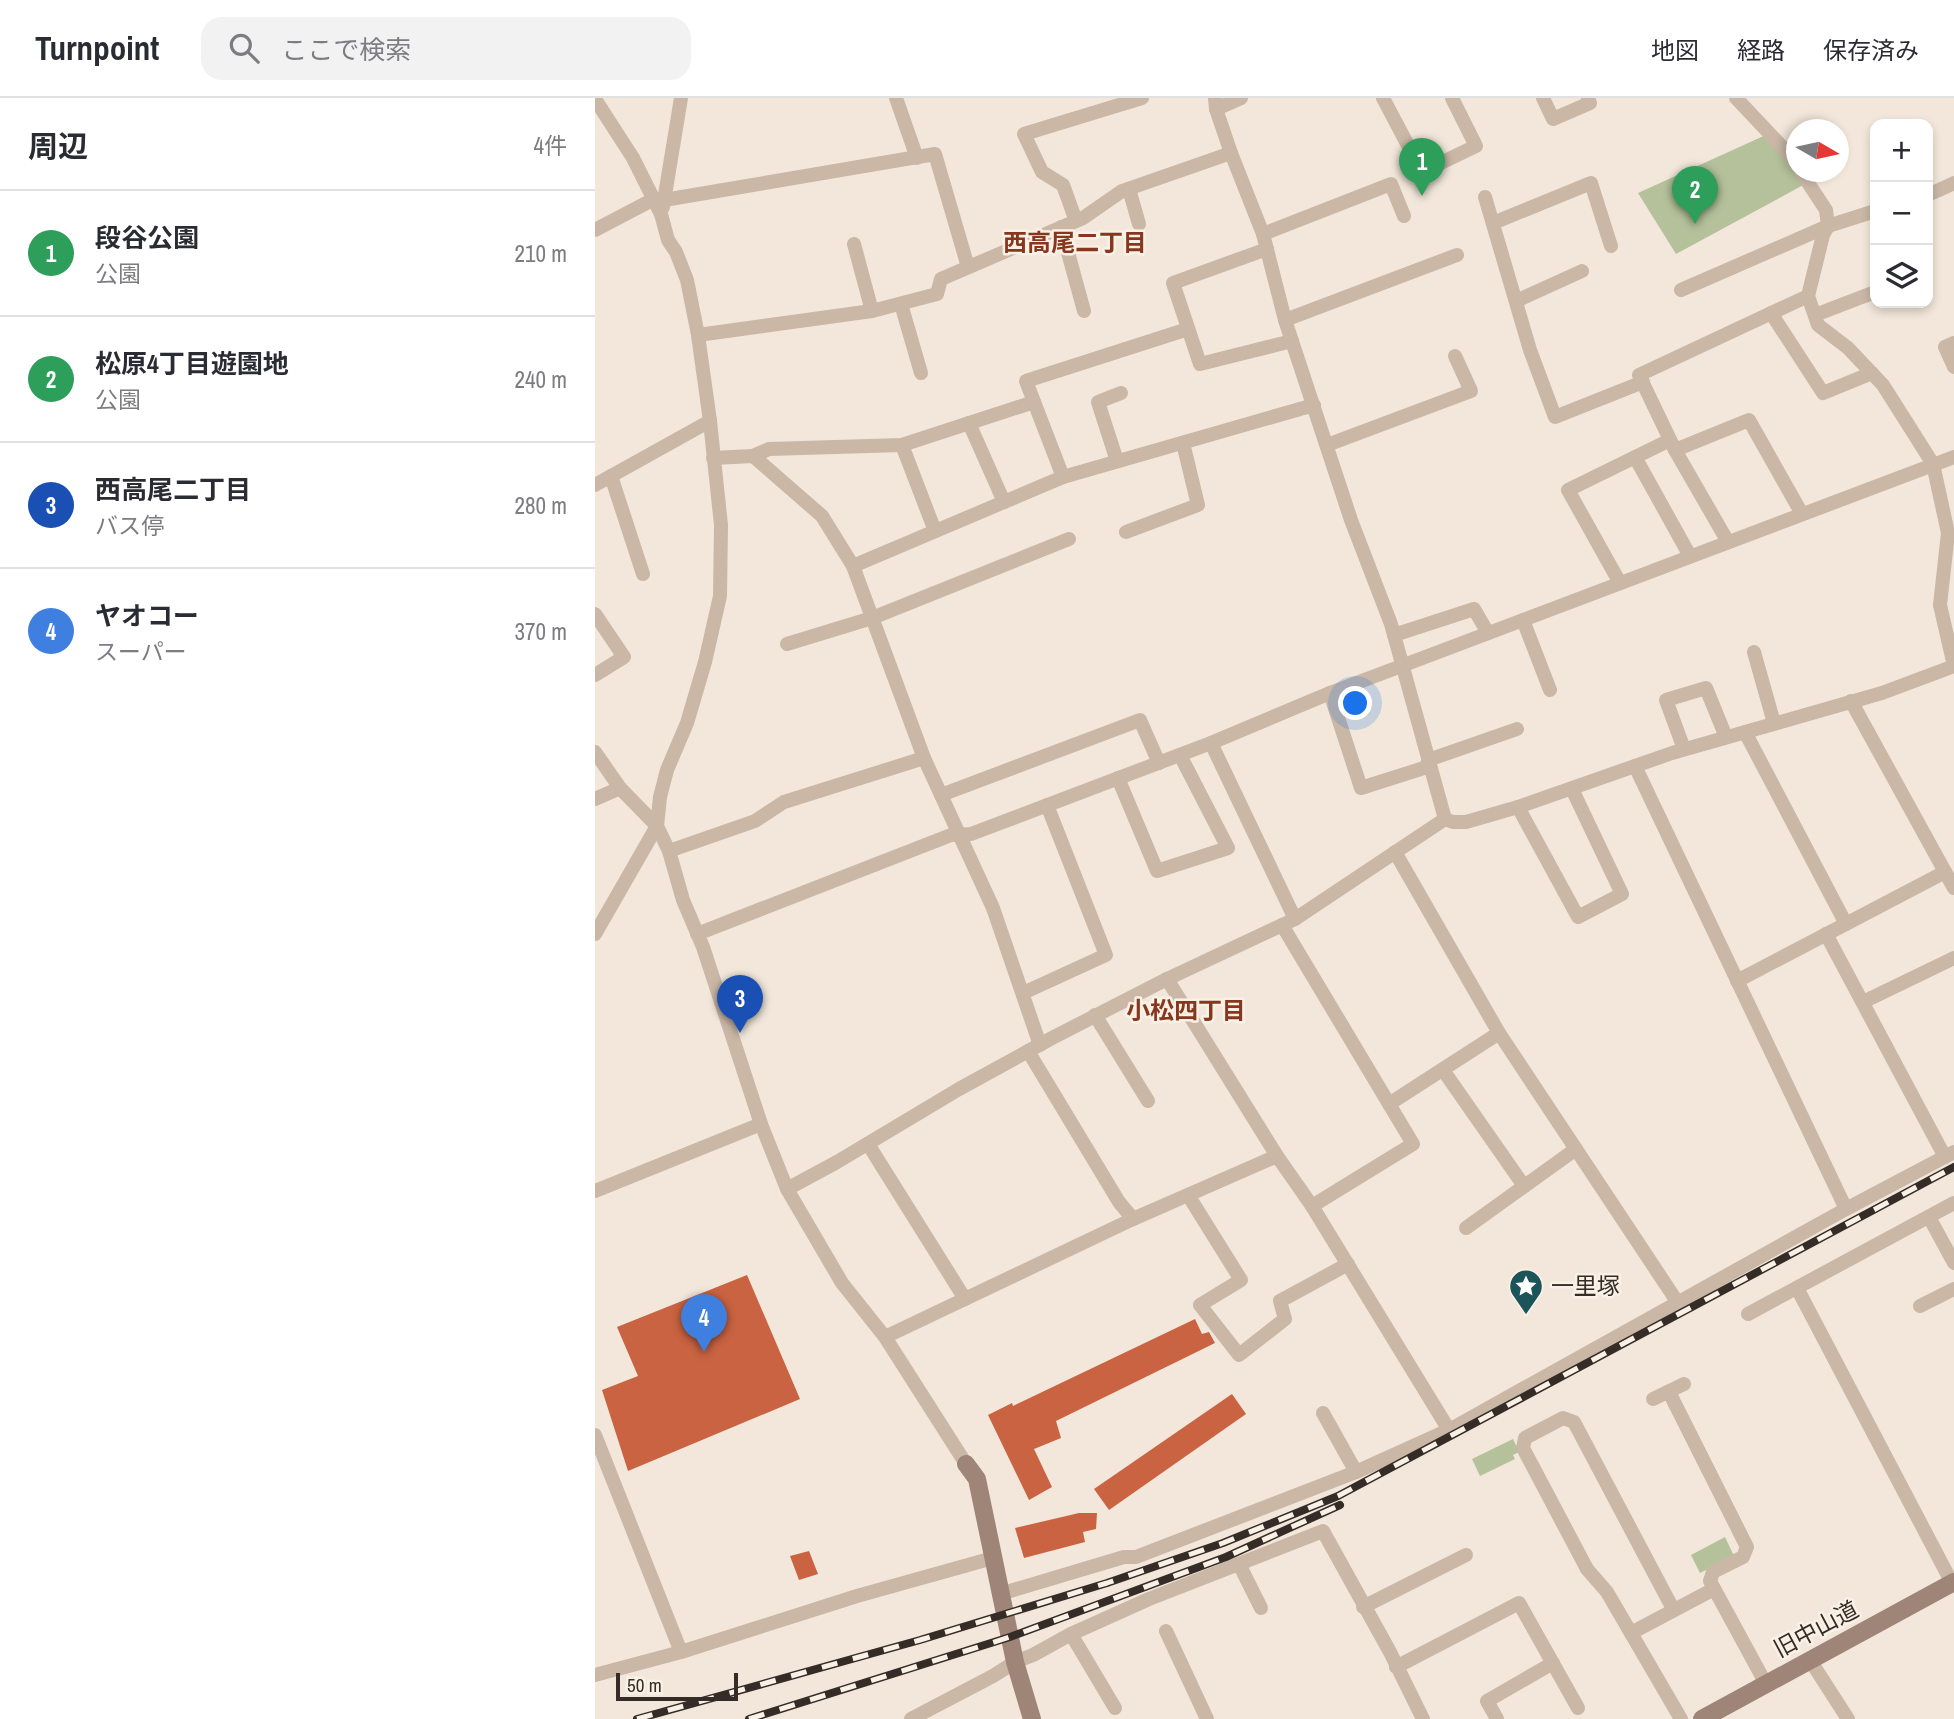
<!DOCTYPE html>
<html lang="ja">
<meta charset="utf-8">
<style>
:root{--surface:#fff;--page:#f2f2f3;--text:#2b2b33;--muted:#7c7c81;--line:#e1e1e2;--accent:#ea580c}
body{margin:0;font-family:"Archivo Narrow","Noto Sans JP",sans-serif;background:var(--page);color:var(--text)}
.controls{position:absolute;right:21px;top:21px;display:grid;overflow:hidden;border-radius:14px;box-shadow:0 4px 10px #0003}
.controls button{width:63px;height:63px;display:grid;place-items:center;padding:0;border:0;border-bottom:2px solid var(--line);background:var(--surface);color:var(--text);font:35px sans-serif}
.compass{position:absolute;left:1191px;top:21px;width:63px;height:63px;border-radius:50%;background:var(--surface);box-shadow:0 4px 10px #0003;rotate:99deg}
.scale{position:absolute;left:21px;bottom:18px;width:122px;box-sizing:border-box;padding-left:7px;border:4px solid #362c27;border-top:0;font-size:19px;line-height:24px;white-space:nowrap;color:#362c27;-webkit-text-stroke:5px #faf1e6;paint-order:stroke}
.you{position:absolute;left:761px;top:606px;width:24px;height:24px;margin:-18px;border:5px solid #fff;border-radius:50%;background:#1a73e8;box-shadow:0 0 0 10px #1a73e833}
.badge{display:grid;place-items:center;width:46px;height:46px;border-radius:50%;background:var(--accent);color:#fff;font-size:23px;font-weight:700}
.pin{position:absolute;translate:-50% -58px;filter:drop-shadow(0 2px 4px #0008)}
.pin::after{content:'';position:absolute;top:37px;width:24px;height:21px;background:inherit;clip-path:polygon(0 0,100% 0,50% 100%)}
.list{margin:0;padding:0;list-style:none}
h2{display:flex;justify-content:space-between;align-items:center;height:91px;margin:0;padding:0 28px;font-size:30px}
h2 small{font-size:23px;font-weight:400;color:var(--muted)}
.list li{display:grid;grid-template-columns:46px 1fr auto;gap:21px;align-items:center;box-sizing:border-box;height:126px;padding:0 28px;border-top:2px solid var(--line)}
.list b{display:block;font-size:26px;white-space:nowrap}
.list p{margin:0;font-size:23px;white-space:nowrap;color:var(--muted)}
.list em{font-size:23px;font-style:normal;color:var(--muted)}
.icon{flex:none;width:38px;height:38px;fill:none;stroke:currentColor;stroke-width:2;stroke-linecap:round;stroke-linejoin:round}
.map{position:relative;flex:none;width:1359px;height:1621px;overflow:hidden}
header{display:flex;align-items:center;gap:42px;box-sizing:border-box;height:98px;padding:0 35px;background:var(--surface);border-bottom:2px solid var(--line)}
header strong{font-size:33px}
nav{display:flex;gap:38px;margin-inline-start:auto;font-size:24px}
.search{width:490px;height:63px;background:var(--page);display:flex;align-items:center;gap:18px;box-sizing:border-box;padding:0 24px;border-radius:21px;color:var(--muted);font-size:26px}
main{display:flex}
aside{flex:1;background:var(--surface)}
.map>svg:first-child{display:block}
.green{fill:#b4c19a}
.building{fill:#c96341}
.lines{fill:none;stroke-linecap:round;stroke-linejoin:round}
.street{stroke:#cab7a6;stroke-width:14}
.secondary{stroke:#9e8577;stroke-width:18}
.rail-casing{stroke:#362c27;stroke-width:8}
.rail{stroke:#faf1e6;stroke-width:5;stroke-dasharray:16;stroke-linecap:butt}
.labels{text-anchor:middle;stroke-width:5;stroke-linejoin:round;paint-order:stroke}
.poi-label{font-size:23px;fill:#362c27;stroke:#faf1e6;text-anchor:start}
.street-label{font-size:23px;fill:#362c27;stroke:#faf1e6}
.neighbourhood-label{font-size:24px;font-weight:bold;fill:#87371e;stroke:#faf1e6}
</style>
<header>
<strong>Turnpoint</strong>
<div class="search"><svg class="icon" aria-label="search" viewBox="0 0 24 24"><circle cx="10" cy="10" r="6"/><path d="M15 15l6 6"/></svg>ここで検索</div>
<nav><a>地図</a><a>経路</a><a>保存済み</a></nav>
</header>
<main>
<aside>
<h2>周辺<small>4件</small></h2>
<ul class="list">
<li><span class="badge" style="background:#2e9e5b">1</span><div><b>段谷公園</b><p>公園</p></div><em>210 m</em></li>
<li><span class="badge" style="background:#2e9e5b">2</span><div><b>松原4丁目遊園地</b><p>公園</p></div><em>240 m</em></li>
<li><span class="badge" style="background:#1a4fb4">3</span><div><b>西高尾二丁目</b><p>バス停</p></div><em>280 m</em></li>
<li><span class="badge" style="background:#3f7fe0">4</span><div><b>ヤオコー</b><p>スーパー</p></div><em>370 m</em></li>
</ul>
</aside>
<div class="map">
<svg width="1359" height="1621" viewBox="0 0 1359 1621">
<rect width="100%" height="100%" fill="#f2e7da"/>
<!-- green -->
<g class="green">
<polygon points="1173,36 1212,85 1081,156 1043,95"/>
<polygon points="918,1341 924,1354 918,1357 920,1361 885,1378 877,1361"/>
<polygon points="1130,1439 1139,1458 1105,1475 1096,1457"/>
</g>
<!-- building -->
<g class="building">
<polygon points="152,1177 205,1301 33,1373 7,1292 43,1278 22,1229"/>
<polygon points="600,1221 607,1236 614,1234 620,1245 461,1323 466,1340 439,1351 457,1389 434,1402 393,1317 417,1305 418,1308"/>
<polygon points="637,1296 651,1316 514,1412 499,1391"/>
<polygon points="484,1415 502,1415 501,1431 488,1434 490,1444 429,1460 420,1430"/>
<polygon points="214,1453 223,1476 204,1482 195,1458"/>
</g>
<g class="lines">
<!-- street -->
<g class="street">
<polyline points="301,0 322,60"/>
<polyline points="620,0 621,11 636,55 668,136 690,222 756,422 796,526 850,721"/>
<polyline points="788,0 827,74 881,48 857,0"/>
<polyline points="948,0 958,21 995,5 993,0"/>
<polyline points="1141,0 1191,53 1202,67"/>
<polyline points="0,1 38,60 66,116 73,142 81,154 92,182 103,237 115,323 126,427 125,498 110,564 92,625 72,672 65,699 62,728 0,836"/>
<polyline points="621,11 646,0"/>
<polyline points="534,91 544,126"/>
<polyline points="1333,97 1359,85"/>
<polyline points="890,99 935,252 960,319 1048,284"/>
<polyline points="69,102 340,56 373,169"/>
<polyline points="68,109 86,0"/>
<polyline points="1280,113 1233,128 1228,137 1213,198 1223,227 1253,250 1288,287 1338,366 1353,435 1345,507 1359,568"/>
<polyline points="481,123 468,87 447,74 429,36 547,0"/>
<polyline points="898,125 996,85 1016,148"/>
<polyline points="466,129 489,213"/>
<polyline points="0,132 59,101"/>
<polyline points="668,136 796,86 809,118"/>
<polyline points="259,146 277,213"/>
<polyline points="672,151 578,185 605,266 697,243"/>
<polyline points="1086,192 1233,128 1231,112 1206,74"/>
<polyline points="921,203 987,173"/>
<polyline points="306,206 326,275"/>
<polyline points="1176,215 1228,295 1277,275"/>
<polyline points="1220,217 1280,194"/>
<polyline points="690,222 862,157"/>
<polyline points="103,237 277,213 342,196 346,181 488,120 527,93 636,55"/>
<polyline points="1359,245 1350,249 1359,269"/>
<polyline points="374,325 409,404"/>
<polyline points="307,347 340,433"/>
<polyline points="732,347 876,293 860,258"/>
<polyline points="1080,352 1154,322 1207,416"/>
<polyline points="158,358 174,351 307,347 439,304"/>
<polyline points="1040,359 1095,458"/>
<polyline points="118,360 158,358 227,418 258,468 329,660 398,810 445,947"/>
<polyline points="522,363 503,304 526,295"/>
<polyline points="16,378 48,476"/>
<polyline points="468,379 431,283 593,231"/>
<polyline points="0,387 115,323"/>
<polyline points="531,434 603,407 588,345"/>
<polyline points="1133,444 1080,352 1044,277 1213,198"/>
<polyline points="258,468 468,379 719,307"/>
<polyline points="1025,485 973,392 1075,342"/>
<polyline points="0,516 29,559 0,577"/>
<polyline points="928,522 955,592"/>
<polyline points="799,537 879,511 893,535"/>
<polyline points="192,546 277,520 474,441"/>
<polyline points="1159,554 1179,625"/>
<polyline points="735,595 766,690 835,668"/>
<polyline points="1256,603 1359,790"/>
<polyline points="1150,634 1251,826"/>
<polyline points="616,645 700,821"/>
<polyline points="1089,651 1071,602 1111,590 1131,639"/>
<polyline points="0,654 25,690 62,728 74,753 88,802 108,849 166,1026 192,1091 247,1185 290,1239 371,1366"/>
<polyline points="833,662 922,631"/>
<polyline points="1040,668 1251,1111"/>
<polyline points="523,680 562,773 633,750 585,657"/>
<polyline points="346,697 545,622 564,665"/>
<polyline points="0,701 25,690"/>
<polyline points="923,709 983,819 1027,796 977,691"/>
<polyline points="850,721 858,724 871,724 923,709 1077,655 1287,595 1359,568"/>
<polyline points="74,753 160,723 189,704 329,660"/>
<polyline points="800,754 904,935 1083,1205"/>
<polyline points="687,827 818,1046 717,1108"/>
<polyline points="102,836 356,737 376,736 616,645 735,595 1359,359"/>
<polyline points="1231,836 1350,1059"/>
<polyline points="572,881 682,1058 717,1108 854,1332"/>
<polyline points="1142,883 1350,774"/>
<polyline points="428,895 511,857 452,707"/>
<polyline points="1268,904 1359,860"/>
<polyline points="500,917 553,1003"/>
<polyline points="433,953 524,1104 538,1121"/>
<polyline points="848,972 929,1088"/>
<polyline points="794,1006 904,935"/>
<polyline points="273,1046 370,1201"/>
<polyline points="192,1091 242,1064 364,991 457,940 572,881 700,821 850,721"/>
<polyline points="0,1093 166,1026"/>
<polyline points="593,1097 646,1182 605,1207 644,1257 690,1221 685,1203 753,1166"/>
<polyline points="1334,1119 1359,1165"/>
<polyline points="871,1130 981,1051"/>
<polyline points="1202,1190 1357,1485"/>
<polyline points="1325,1208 1359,1191"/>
<polyline points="1153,1216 1359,1105"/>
<polyline points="290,1239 538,1121 682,1058"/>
<polyline points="1074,1294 1152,1449 1148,1459 1118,1474 1115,1483 1171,1586"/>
<polyline points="1058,1301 1089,1286"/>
<polyline points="728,1315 761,1374"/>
<polyline points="0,1337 86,1554"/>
<polyline points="644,1466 666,1510"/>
<polyline points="405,1496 529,1459 541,1459 761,1374 854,1332 1251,1111 1359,1054"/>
<polyline points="768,1509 871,1457"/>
<polyline points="1078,1511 979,1324 968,1320 930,1340 928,1350 992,1471 1012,1494 1086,1621"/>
<polyline points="571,1533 612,1621"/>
<polyline points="1036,1535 1119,1491"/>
<polyline points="476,1536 520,1610"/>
<polyline points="1215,1562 1253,1621"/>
<polyline points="801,1569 924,1505 983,1610"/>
<polyline points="0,1577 86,1554 262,1498 398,1460"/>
<polyline points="316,1621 398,1578 420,1564 438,1557 476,1536 554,1501 728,1433 795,1554 828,1621"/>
<polyline points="902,1621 892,1603 958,1565"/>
</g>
<!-- secondary -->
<g class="secondary">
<polyline points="371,1366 382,1381 420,1564 437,1621"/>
<polyline points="1107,1621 1359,1484"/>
</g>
<!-- rail casing -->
<g class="rail-casing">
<g id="rail">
<polyline points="42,1621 325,1542 512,1485 628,1445 743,1398 1359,1069"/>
<polyline points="154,1621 415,1539 631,1459 745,1407"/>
</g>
</g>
<!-- rail -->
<use href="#rail" class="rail"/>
</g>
<!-- icons -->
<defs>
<g id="sight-pin" transform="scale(1.75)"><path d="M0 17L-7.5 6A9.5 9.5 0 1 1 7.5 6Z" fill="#1b5459" stroke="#faf1e6"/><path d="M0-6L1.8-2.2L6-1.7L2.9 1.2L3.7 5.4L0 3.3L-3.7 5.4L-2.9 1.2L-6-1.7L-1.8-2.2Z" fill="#fff"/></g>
</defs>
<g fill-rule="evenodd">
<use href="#sight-pin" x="931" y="1188"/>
</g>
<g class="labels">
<!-- poi labels -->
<g class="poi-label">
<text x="956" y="1196">一里塚</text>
</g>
<!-- street labels -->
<g class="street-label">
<text transform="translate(1221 1531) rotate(-28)" y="8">旧中山道</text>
</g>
<!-- neighbourhood labels -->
<g class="neighbourhood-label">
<text x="480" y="153">西高尾二丁目</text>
<text x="591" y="921">小松四丁目</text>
</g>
</g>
</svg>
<div class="controls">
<button>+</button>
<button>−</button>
<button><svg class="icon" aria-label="layers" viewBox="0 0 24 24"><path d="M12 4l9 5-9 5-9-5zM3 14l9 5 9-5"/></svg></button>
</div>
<svg class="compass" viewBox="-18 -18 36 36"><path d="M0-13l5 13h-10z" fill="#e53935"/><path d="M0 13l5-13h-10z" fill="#7c7c81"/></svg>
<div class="scale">50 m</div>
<div class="you"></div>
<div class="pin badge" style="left:827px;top:98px;background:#2e9e5b">1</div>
<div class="pin badge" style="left:1100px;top:126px;background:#2e9e5b">2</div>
<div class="pin badge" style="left:145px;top:935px;background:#1a4fb4">3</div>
<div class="pin badge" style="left:109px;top:1254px;background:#3f7fe0">4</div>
</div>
</main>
